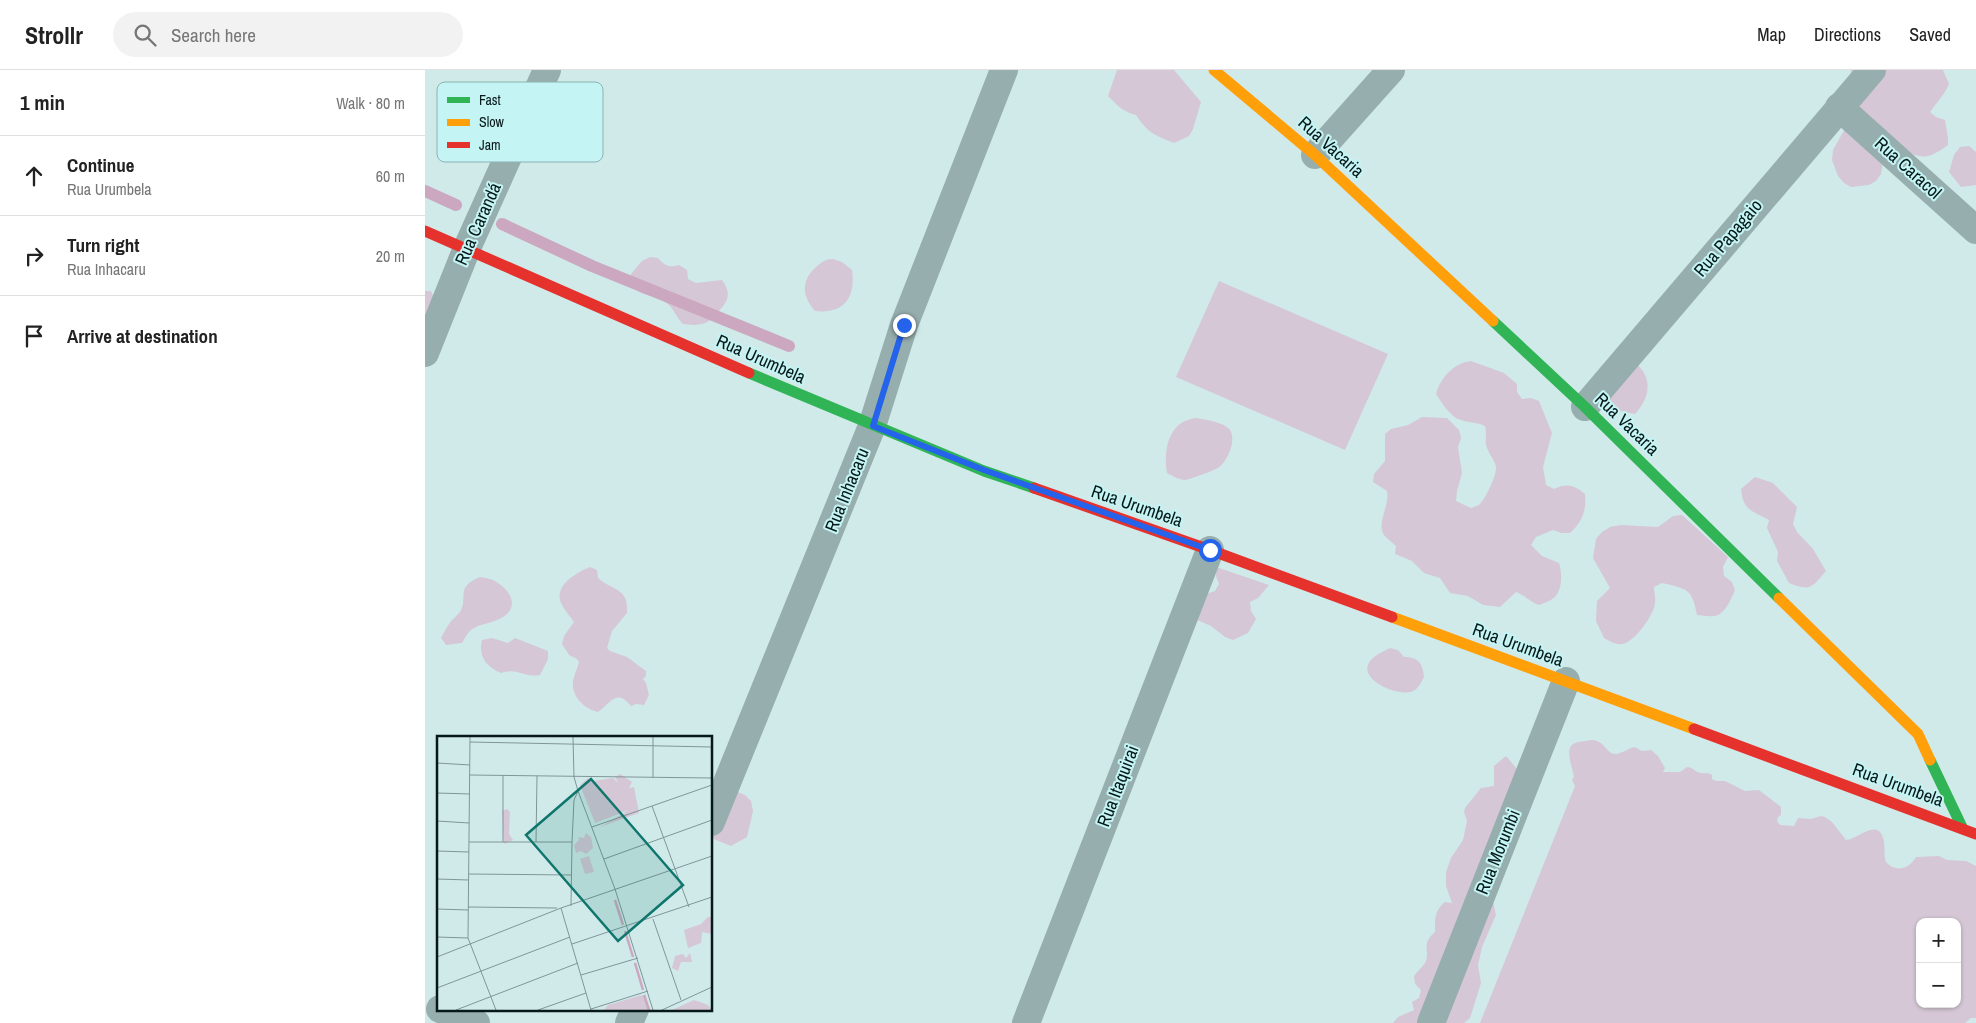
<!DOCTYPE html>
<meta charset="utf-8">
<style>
:root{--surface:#fff;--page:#f2f2f2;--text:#222;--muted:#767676;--line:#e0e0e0}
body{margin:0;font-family:"Archivo Narrow",sans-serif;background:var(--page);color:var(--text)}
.controls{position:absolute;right:15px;bottom:15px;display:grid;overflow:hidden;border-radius:10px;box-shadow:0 1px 4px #0004}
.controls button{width:45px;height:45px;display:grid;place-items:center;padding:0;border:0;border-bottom:1px solid var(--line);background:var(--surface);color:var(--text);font:25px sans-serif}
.stop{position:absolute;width:15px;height:15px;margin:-11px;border:4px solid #2563eb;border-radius:50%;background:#fff}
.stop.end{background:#2563eb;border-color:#fff;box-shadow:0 1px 5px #0008}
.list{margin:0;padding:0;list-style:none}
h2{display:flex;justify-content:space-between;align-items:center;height:65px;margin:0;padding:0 20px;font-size:21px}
h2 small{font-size:16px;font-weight:400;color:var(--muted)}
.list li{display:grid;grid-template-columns:32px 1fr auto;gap:15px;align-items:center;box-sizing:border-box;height:80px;padding:0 20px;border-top:1px solid var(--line)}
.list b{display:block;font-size:19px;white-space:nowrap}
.list p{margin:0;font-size:16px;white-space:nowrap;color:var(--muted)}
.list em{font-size:16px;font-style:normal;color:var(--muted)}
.icon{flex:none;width:28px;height:28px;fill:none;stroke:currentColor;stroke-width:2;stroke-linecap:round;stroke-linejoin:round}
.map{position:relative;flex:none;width:1551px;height:953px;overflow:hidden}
header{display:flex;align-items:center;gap:30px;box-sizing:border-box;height:70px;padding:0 25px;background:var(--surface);border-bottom:1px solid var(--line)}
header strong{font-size:24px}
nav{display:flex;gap:28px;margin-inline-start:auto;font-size:18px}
.search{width:350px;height:45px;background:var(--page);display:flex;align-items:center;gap:12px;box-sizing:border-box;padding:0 18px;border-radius:28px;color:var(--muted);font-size:19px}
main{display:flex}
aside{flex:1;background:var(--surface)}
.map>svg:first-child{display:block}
.green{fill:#d5c7d5;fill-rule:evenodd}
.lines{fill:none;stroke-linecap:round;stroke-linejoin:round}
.stream{stroke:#cba8c0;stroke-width:12}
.street{stroke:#97aeae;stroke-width:28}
.fast{stroke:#30b455;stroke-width:11}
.slow{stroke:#ff9f0a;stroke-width:11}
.jam{stroke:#e5322d;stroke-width:11}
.route{stroke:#2563eb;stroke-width:6}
.labels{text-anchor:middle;stroke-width:4;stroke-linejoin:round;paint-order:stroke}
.street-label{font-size:18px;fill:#071819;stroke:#c5f4f4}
.inset-river{fill:none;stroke:#cba8c0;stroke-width:2.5}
.inset-road{fill:none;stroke:#809696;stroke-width:1}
.view{fill:#0f766e;fill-opacity:0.15;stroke:#0f766e;stroke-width:2.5}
.inset-edge{fill:none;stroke:#071819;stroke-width:2.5}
.key{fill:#c5f4f4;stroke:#8cb2b2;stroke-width:1}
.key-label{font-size:14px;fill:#071819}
</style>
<header>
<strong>Strollr</strong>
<div class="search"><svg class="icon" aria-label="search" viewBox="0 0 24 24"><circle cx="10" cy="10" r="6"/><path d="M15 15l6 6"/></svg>Search here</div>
<nav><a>Map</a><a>Directions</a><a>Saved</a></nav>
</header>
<main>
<aside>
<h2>1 min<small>Walk · 80 m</small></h2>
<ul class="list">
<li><svg class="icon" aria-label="ahead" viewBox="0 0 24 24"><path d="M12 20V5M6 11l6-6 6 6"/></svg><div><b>Continue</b><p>Rua Urumbela</p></div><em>60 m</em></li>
<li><svg class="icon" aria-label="right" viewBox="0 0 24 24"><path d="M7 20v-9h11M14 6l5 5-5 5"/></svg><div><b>Turn right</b><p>Rua Inhacaru</p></div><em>20 m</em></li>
<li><svg class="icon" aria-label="arrive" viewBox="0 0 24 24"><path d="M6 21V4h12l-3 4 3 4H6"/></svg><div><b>Arrive at destination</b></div></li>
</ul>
</aside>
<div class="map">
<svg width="1551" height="953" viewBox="0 0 1551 953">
<rect width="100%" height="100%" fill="#d0eaea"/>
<!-- green -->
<g class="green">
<path d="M692 0H749L776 32 768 59 764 66 749 73C729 65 723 63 711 45 698 42 692 35 683 26Z"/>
<path d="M1426 0H1518L1524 14 1520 22 1505 42 1511 47 1520 50 1523 68V75C1502 90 1498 89 1476 79L1459 87 1456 104 1451 111 1444 115 1426 117 1419 113 1413 106 1407 90 1408 80 1421 57Z"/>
<polygon points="1544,76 1551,82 1551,115 1536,117 1524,102 1529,85 1535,77"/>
<path d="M225 187 233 188C240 196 244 198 254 195L262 200 263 209 271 213 297 210C308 225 302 233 291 244 288 247 285 251 282 252 274 256 265 255 258 254 252 248 249 240 243 234 229 221 207 231 206 204L217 191Z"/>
<path d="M408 189 417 192 427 200C431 229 418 244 390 241 377 226 376 211 390 198 396 193 399 189 408 189Z"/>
<polygon points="794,211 963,284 920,380 751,307"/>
<polygon points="0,221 6,221 13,237 0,287"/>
<path d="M1046 291 1079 303 1092 314V322L1097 329 1106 328 1114 331 1127 363 1118 397 1121 415 1129 419C1142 413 1149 415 1160 424 1162 439 1157 453 1145 463H1136L1128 460 1111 467 1106 475 1117 486 1134 493C1137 502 1138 520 1129 528 1125 531 1119 533 1114 535 1105 532 1101 526 1091 522L1075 537 1058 535 1043 526 1025 523 1015 508 999 503 987 491 970 484 971 476C967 472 962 469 959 465 951 453 965 436 962 421L948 412 949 404 960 391V364L966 359 983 355 997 347 1022 348 1034 360 1036 368 1033 377 1037 403 1032 421 1031 431 1046 438C1049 437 1051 436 1054 435 1060 430 1072 405 1071 397 1070 390 1063 383 1061 375 1060 370 1062 363 1060 356 1052 352 1045 353 1036 350 1025 347 1017 333 1011 324 1016 307 1029 293 1046 291Z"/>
<path d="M1209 292C1229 307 1225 328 1210 344 1197 341 1187 341 1182 328Z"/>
<path d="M772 348C781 350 799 352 805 360 812 371 802 392 793 398 790 400 763 410 760 410 754 410 748 406 742 403 738 379 744 350 772 348Z"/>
<path d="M1330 407 1348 413 1372 437 1368 454 1372 462 1388 479 1401 501C1387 517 1386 522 1364 513L1352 491 1353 482 1342 458 1344 450C1328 441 1318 441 1316 419Z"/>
<path d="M1257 445 1303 487 1298 497 1299 506 1307 512 1310 520C1306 529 1300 545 1289 546 1284 547 1277 545 1272 545 1267 518 1262 519 1237 513L1229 517C1229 522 1231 528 1230 533 1229 545 1209 573 1197 574 1191 575 1184 571 1179 568L1171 551 1172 531 1185 518 1168 488 1171 469 1177 462 1185 457 1196 455 1233 457 1248 446Z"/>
<path d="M165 497 172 500 173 508C188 521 204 518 202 543L187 561 182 578 185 581 202 587 221 601V606L218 609 221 613 224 625 219 635 211 634 206 636C191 618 186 633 173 642 162 640 149 629 148 617 147 609 152 600 154 592L152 589 144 585 137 574 139 566 149 552C145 546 140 541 137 535 127 516 151 503 165 497Z"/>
<polygon points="791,497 844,515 833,528 825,532 826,541 831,549 823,563 808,570 800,567 786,556 770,549 781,524 790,521 794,514 791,506"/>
<path d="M55 507C61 508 68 509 73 513 86 521 94 537 78 547 69 553 58 553 49 558 43 561 40 568 37 573L21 575 16 568C19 563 21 558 24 554 27 549 32 546 35 542 44 527 29 518 55 507Z"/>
<path d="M67 568 83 573 90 568 123 581V589L115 605C99 608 93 597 76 603 61 597 53 586 57 570Z"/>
<path d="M965 578 973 580 979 587C993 587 998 593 999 607 997 611 994 617 990 620 978 630 925 608 948 588 952 584 959 581 965 578Z"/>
<path d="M1167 670C1180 671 1181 683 1190 684 1197 684 1203 678 1210 677L1217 681 1226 680 1233 686 1240 698 1238 702H1255L1262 697C1268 697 1270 702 1276 703 1281 704 1282 702 1287 705V709L1291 711H1300L1320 721 1334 720 1356 737V745L1353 747 1352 751 1355 755 1369 756 1373 748 1386 749 1396 746 1400 747 1407 752 1421 770C1432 770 1452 748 1458 768 1461 776 1458 784 1461 792 1471 803 1484 799 1491 787L1514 786 1522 790 1541 791 1551 796V948H1546L1540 953H1055L1150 716 1147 710 1149 707C1148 698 1138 678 1150 673 1155 671 1162 671 1167 670ZM1495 852H1532V934H1495Z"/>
<path d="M1081 686 1092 699 1067 827 1071 845 1057 877 1053 895 1056 913 1045 948 1039 953H968L973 947 989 940 987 932 994 928 996 920 990 914 989 906C992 902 997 897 1000 893 1006 881 995 875 1010 862 1010 849 1009 841 1020 832L1027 833 1021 816V802L1026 788 1038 770 1042 751 1039 742 1040 738 1056 718 1069 716V696Z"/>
<polygon points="286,711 320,725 326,731 328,741 322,767 306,776 286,768"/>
</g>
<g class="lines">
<!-- stream -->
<g class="stream">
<polyline points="0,121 31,135"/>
<polyline points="77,154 167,196 364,276"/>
</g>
<!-- street -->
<g class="street">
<polyline points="1414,37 1551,160"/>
<polyline points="890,85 966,0"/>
<polyline points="0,283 42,178 122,0"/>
<polyline points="1160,337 1447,0"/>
<polyline points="286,752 447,356 479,255 579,0"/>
<polyline points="15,939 51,953"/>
<polyline points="204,953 210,939"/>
<polyline points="601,953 785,480"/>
<polyline points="1006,953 1141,611"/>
</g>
<!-- fast -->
<g class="fast">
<polyline points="1068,251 1160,337 1354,528"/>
<polyline points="324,303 559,401 609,418"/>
<polyline points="1505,690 1537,757"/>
</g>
<!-- slow -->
<g class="slow">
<polyline points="789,0 890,85 1068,251"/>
<polyline points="1354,528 1493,664 1505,690"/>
<polyline points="967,547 1269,659"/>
</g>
<!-- jam -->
<g class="jam">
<polyline points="0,161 324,303"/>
<polyline points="609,418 785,480 967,547"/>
<polyline points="1269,659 1551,764"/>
</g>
</g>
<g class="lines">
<!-- route -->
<polyline class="route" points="479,255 448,356 559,400 785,480"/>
</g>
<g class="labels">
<!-- street labels -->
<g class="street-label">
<text transform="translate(906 77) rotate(42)" y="6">Rua Vacaria</text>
<text transform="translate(1483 98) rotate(42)" y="6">Rua Caracol</text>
<text transform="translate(53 154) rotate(-66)" y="6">Rua Carandá</text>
<text transform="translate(1303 168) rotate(-50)" y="6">Rua Papagaio</text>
<text transform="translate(336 289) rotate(24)" y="6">Rua Urumbela</text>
<text transform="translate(1202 354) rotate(44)" y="6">Rua Vacaria</text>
<text transform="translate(422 420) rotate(-68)" y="6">Rua Inhacaru</text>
<text transform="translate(712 436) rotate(19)" y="6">Rua Urumbela</text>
<text transform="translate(1093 575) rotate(20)" y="6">Rua Urumbela</text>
<text transform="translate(1473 715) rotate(20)" y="6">Rua Urumbela</text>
<text transform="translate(693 716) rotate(-69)" y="6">Rua Itaquirai</text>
<text transform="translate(1073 782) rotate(-68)" y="6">Rua Morumbi</text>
</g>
</g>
<!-- overview -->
<g transform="translate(12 666)">
<rect width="275" height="275" fill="#d0eaea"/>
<path d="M183 38 195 46 192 52 197 51 202 77 163 91 192 74 158 87 143 49 151 42 156 45 176 42 181 47 178 41ZM70 73 73 76 72 98 76 104 67 108 65 75ZM149 97 154 101 156 112 149 118 144 115 139 117 137 109 142 104 141 101 147 102ZM152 120 157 136 148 138 143 123ZM271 181H275V198L265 196 264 207 251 212 247 194 264 188ZM253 217 255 226H244L241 235 235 232 238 220 246 218 249 222ZM205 259 214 274H167L171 269ZM257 264 271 269 275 274H235Z" fill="#d5c7d5"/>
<path class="inset-river" d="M178 164 186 189M188 195 196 221M198 227 206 254M207 259 212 274"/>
<path class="inset-road" d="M33 1 31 202 59 274M136 1 137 41 141 55 178 153 216 274M216 1V42M33 6 275 11M0 27 33 29M33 39 275 42M0 57 33 58M215 70 252 171M0 85 32 87M155 91 275 49M32 106H135M66 106V39M99 106 100 40M0 115 32 116M167 123 275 84M32 138 134 139M0 143 32 144M134 170 135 106 137 64 141 55M31 171 120 172M124 172 154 274M0 173 31 174M216 183 244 264M0 201 31 202M135 208 275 161M0 221 124 172 275 120M144 239 201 222M0 252 133 201M154 273 211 255M19 274 141 227M101 274 149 257M225 274 275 251"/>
<path class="view" d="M154 43 246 149 181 205 89 99Z"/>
<rect width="275" height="275" class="inset-edge"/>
</g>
<!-- legend -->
<rect x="12" y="12" width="166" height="80" rx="8" class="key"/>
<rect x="22" y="27" width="23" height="6" fill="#30b455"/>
<rect x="22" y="49" width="23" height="7" fill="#ff9f0a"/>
<rect x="22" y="72" width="23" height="6" fill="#e5322d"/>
<g class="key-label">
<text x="54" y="35">Fast</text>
<text x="54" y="57">Slow</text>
<text x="54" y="80">Jam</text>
</g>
</svg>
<div class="controls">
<button>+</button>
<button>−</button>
</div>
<div class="stop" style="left:785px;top:480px"></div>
<div class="stop end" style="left:479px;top:255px"></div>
</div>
</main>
